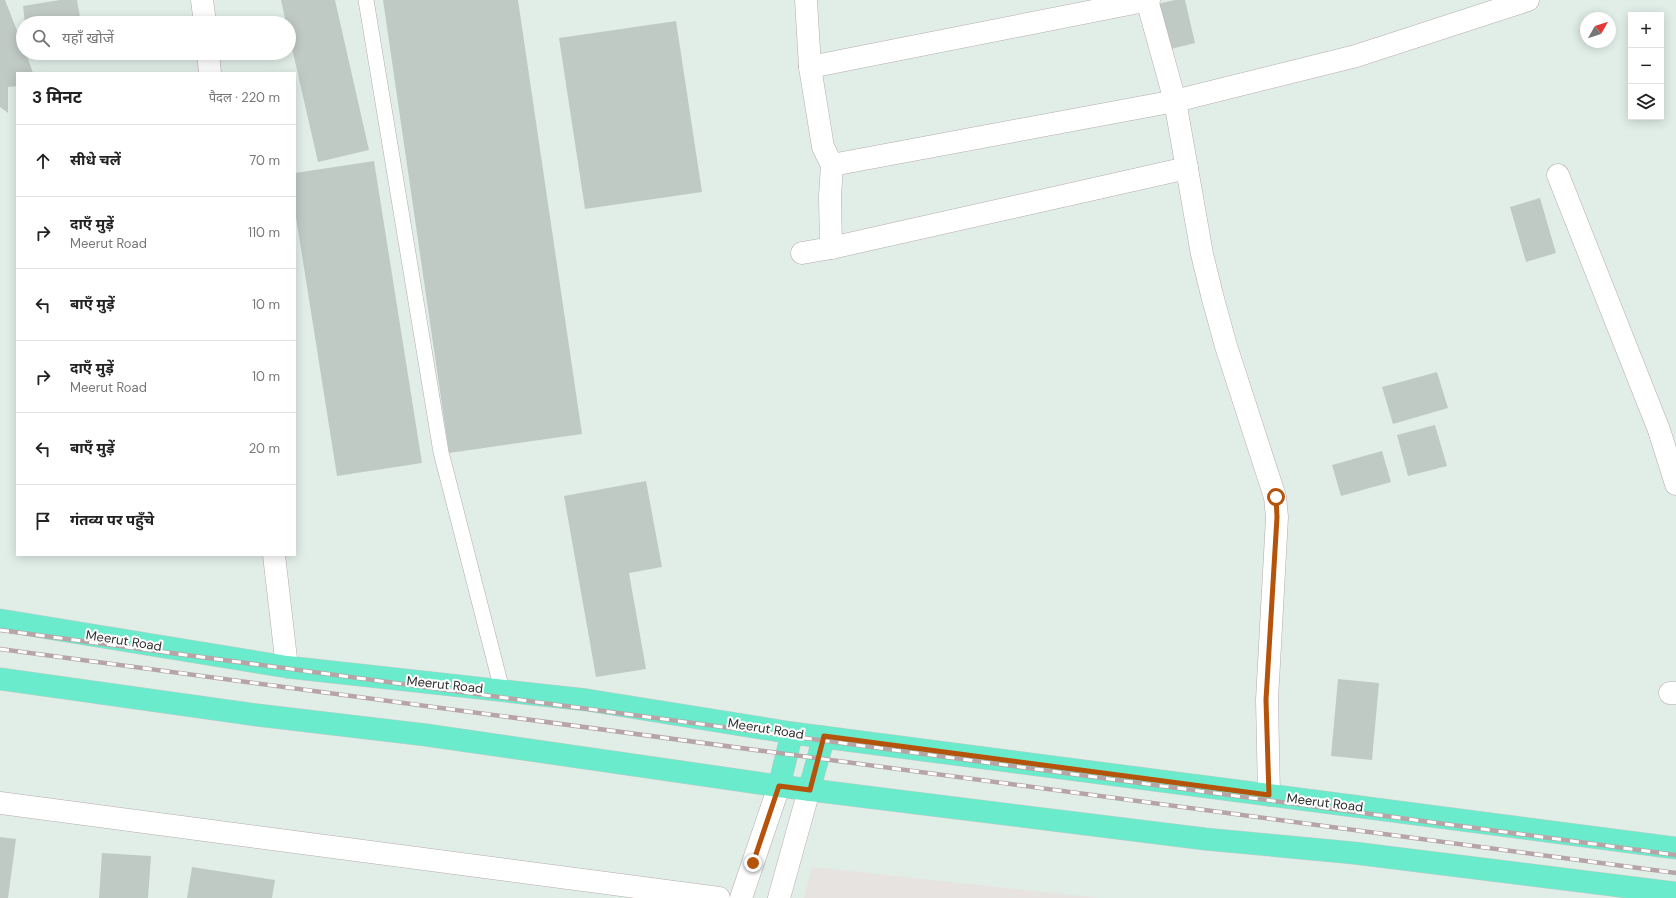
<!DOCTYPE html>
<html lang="hi">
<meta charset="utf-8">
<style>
:root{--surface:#fff;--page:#f6f6f6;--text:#222;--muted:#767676;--line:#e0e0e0}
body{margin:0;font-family:"DM Sans","Noto Sans Devanagari",sans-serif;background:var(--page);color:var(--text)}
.controls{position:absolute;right:12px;top:12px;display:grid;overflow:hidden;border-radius:0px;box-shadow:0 2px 10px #0003}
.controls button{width:36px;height:36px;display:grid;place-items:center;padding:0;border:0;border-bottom:1px solid var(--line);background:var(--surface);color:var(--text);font:20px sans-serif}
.compass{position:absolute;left:1580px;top:12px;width:36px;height:36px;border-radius:50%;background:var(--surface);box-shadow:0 2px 10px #0003;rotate:51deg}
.stop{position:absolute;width:12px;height:12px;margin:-9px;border:3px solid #b45309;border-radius:50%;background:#fff}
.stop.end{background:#b45309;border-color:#fff;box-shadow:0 1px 4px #0008}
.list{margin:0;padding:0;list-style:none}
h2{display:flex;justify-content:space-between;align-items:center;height:52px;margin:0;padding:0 16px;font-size:17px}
h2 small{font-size:13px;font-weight:400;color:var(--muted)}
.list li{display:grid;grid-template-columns:26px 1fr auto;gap:12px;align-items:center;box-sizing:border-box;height:72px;padding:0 16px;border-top:1px solid var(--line)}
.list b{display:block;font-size:15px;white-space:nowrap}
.list p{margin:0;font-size:13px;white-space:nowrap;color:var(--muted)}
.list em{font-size:13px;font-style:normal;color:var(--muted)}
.icon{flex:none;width:22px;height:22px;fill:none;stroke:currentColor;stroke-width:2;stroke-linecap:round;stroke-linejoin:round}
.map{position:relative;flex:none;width:1676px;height:898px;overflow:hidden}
.search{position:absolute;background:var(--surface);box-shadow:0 2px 10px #0003;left:16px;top:16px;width:280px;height:44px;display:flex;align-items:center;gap:10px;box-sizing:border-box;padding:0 14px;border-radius:22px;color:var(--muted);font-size:15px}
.panel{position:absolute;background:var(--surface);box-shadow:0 2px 10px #0003;left:16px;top:72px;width:280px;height:484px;border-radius:0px}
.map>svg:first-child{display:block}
.industrial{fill:#e7e3e1}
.building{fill:#c0cac5}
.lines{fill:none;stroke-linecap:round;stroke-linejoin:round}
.service-casing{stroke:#b5abad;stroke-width:16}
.minor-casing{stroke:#b5abad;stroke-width:23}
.tertiary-casing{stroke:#b5abad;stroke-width:23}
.primary-casing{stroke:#c9c9c9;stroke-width:23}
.service{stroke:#fff;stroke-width:15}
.minor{stroke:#fff;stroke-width:22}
.tertiary{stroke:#fff;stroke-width:22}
.primary{stroke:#6aebcb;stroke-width:22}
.rail-casing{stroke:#b7a4a7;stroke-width:4.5}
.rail{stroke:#fff;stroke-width:3;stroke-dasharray:9;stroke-linecap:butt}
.route{stroke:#b45309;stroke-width:5}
.labels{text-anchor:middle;stroke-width:4;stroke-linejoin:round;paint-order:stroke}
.street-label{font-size:13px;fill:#2e2e2e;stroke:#fff}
</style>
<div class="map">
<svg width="1676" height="898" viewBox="0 0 1676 898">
<rect width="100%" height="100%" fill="#e1eee8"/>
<!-- industrial -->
<polygon class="industrial" points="812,867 1099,898 804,898"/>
<!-- building -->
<g class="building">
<polygon points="0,0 5,0 23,46 23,53 26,53 33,73 17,73 17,86 8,87 8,113 0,107"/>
<polygon points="60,0 77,0 81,23 25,23 23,6"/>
<polygon points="281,0 335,0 369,150 318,162 289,35 289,23 286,23"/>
<polygon points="383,0 518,0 582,434 449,453"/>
<polygon points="1175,0 1185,0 1195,43 1167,50 1157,4"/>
<polygon points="676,21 702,192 585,209 559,38"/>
<polygon points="374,161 422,463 337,476 295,211 295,173"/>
<polygon points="1540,198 1556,253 1526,262 1510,207"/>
<polygon points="1437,372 1448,408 1393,424 1382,387"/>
<polygon points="1435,425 1447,466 1408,476 1397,435"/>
<polygon points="1382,451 1391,482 1341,496 1332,465"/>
<polygon points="646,481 662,567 629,573 646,669 596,677 564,496"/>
<polygon points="1338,679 1379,683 1372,760 1331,756"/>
<polygon points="0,837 16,839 8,898 0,898"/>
<polygon points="102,853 151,856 148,898 99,898"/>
<polygon points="192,867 275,880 272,898 187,898"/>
</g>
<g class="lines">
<!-- service casing -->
<g class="service-casing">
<polyline id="service" points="366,0 441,452 502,690"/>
</g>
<!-- minor casing -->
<g class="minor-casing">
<g id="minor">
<polyline points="202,0 205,23"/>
<polyline points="806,0 810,67 823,147 832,165 830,196 831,248"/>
<polyline points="1147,0 1175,101 1202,254 1212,295 1226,346 1275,497 1277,517 1267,700 1269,795"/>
<polyline points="208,53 210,73"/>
<polyline points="810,67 1149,0"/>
<polyline points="832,165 1175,101 1356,56 1528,0"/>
<polyline points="1558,175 1659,430 1676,484"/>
<polyline points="802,253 831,248 1187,168"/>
<polyline points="274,555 287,667"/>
<polyline points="1670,693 1676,693"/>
<polyline points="0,803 719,898"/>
</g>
</g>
<!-- tertiary casing -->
<g class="tertiary-casing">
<g id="tertiary">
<polyline points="741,898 779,786"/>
<polyline points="779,898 809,790"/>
</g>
</g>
<!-- primary casing -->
<g class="primary-casing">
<g id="primary">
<polyline points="0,620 287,667 587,700 792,733 1676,848"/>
<polyline points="0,679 257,715 426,735 779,786 1205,839 1354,853 1676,893"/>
<polyline points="779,786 792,733"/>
<polyline points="809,790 824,737"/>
</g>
</g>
<!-- service -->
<use href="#service" class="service"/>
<!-- minor -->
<use href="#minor" class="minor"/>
<!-- tertiary -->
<use href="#tertiary" class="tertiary"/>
<!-- primary -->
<use href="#primary" class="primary"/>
<!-- rail casing -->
<g class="rail-casing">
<g id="rail">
<polyline points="0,630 1676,855"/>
<polyline points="0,649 1676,873"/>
</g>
</g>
<!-- rail -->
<use href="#rail" class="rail"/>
</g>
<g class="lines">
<!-- route -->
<polyline class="route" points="753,863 779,786 810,790 824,736 1269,795 1266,700 1277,517 1276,497"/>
</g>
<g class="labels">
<!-- street labels -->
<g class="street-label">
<text transform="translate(124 640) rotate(9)" y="5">Meerut Road</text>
<text transform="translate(445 684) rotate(6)" y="5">Meerut Road</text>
<text transform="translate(766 728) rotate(9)" y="5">Meerut Road</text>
<text transform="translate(1325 802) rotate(7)" y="5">Meerut Road</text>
</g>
</g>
</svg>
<div class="controls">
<button>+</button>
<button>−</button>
<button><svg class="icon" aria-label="layers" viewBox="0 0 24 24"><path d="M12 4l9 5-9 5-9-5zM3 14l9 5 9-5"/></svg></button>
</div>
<svg class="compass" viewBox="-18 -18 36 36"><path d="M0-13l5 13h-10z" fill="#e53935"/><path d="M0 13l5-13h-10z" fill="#767676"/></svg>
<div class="stop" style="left:1276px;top:497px"></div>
<div class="stop end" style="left:753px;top:863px"></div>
<div class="search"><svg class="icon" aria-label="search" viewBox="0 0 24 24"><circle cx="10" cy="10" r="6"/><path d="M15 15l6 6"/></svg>यहाँ खोजें</div>
<section class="panel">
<h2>3 मिनट<small>पैदल · 220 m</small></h2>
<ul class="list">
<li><svg class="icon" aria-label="ahead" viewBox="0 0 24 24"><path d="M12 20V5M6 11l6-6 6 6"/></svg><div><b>सीधे चलें</b></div><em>70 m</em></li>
<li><svg class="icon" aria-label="right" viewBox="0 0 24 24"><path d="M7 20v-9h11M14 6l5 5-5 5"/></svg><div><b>दाएँ मुड़ें</b><p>Meerut Road</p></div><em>110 m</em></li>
<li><svg class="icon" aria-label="left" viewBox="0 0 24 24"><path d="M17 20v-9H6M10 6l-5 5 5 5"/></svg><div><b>बाएँ मुड़ें</b></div><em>10 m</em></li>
<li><svg class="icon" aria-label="right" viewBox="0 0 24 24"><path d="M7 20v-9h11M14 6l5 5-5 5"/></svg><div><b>दाएँ मुड़ें</b><p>Meerut Road</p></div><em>10 m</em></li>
<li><svg class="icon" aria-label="left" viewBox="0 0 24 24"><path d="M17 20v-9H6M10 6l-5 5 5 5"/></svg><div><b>बाएँ मुड़ें</b></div><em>20 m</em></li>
<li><svg class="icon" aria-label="arrive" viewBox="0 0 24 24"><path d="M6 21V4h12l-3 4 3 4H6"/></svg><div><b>गंतव्य पर पहुँचे</b></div></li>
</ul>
</section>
</div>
